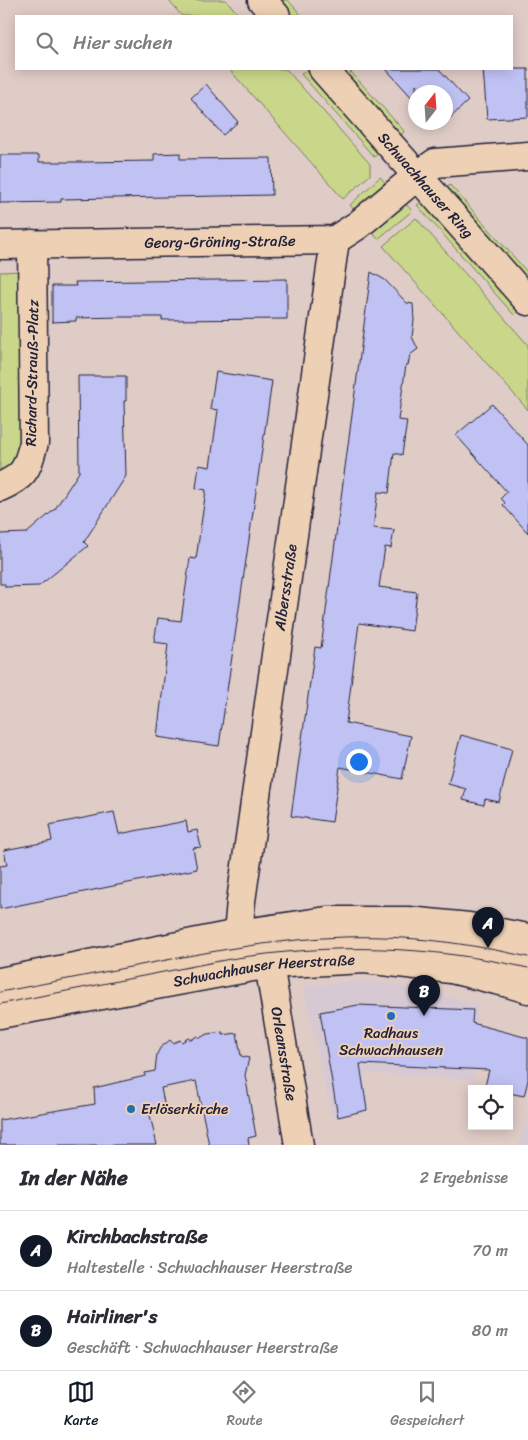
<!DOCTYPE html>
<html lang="de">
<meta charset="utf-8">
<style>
:root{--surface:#fff;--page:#f2f2f3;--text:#2b2b33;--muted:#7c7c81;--line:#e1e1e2;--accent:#111827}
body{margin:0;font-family:Sriracha,sans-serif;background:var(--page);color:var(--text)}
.controls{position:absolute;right:15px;bottom:15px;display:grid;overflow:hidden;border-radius:0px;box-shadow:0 2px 12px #0003}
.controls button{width:45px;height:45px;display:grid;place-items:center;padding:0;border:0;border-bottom:1px solid var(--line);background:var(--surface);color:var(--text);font:25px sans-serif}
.compass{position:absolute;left:408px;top:85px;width:45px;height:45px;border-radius:50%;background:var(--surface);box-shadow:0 2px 12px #0003;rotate:17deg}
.you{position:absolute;left:358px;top:761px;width:18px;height:18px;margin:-12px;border:4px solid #fff;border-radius:50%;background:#1a73e8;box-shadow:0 0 0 8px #1a73e833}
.badge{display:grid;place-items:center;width:32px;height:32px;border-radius:50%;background:var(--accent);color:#fff;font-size:16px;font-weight:700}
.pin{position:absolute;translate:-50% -41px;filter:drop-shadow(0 1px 2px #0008)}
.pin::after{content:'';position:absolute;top:26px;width:18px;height:15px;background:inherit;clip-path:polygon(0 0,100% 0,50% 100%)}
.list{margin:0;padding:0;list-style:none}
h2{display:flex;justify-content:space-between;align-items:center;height:65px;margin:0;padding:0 20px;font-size:21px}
h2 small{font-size:16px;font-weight:400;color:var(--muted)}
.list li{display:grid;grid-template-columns:32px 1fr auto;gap:15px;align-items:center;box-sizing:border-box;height:80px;padding:0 20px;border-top:1px solid var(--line)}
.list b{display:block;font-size:19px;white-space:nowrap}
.list p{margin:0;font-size:16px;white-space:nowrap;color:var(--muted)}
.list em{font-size:16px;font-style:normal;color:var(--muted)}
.icon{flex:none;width:28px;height:28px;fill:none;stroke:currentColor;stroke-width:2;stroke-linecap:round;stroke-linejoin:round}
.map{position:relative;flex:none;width:528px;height:1145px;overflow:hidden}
.search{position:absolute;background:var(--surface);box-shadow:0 2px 12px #0003;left:15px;right:15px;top:15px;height:55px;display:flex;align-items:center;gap:12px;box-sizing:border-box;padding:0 18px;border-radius:0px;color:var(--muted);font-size:19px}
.sheet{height:225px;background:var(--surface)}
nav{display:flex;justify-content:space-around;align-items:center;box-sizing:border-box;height:70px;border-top:1px solid var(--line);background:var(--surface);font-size:14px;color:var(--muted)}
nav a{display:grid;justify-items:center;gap:2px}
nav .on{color:var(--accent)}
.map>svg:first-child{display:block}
.built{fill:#d6c9d4}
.green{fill:#cad78b;stroke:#767c63}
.building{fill:#c0c2f4;stroke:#22223b}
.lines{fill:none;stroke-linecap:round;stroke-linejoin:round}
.minor-casing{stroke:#22223b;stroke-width:31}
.major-casing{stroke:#22223b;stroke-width:31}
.minor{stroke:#eed0b4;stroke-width:28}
.major{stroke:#eed0b4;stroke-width:28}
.tram{stroke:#22223b;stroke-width:1}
.poi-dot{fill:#1f6fb2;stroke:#eed0b4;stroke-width:2}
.labels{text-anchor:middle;stroke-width:4;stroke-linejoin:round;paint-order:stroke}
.street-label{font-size:15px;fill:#22223b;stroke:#eed0b4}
.poi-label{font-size:15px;fill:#22223b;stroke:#eed0b4}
</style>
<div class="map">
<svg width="528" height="1145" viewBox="0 0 528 1145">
<rect width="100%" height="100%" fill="#e0ccc7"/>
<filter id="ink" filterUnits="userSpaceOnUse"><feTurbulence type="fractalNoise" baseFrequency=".02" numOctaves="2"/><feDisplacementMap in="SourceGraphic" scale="10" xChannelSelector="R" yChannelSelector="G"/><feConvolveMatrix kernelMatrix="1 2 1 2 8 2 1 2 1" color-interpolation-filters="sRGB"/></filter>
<g filter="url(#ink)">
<!-- built -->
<g class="built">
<polygon points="357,982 386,983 414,988 478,1004 474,1080 364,1073 369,1110 332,1117 303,986"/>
<polygon points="528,1111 528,1145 519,1145"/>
</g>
<!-- green -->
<g class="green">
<polygon points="168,0 226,0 240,16 182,16"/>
<polygon points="278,0 288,0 302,16 292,16"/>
<polygon points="229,69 286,69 370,164 370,175 343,199"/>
<polygon points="308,69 381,152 374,157 301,74"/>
<polygon points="351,72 404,131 399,139 345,78"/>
<polygon points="380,177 387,185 357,213 350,205"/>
<polygon points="450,185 528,273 528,285 450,196 447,188"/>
<polygon points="423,201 519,309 514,315 417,205"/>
<polygon points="405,203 412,211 378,239 372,232"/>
<polygon points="416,218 528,345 528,410 383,246"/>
<polygon points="22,271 25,445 20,459 0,475 0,272"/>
</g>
<!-- building -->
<g class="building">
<polygon points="386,69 439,69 468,101 448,120 446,117 446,92 423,92 416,84 416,102"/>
<polygon points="483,69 528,69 528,117 487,119"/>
<polygon points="206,84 238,122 223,135 191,98"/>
<polygon points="180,153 180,159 271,158 272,195 61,199 61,202 0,203 0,155 39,155 39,162 84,162 154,161 154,154"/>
<polygon points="371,272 385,280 407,303 413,304 414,320 412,337 418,349 410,355 408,365 406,365 398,420 407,421 402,455 394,453 389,493 378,492 373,528 394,530 391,548 385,547 379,587 417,592 412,631 359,623 346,723 411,736 402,779 340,767 332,822 291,816 315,647 321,648"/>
<polygon points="287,279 287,319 162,320 162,317 122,317 76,318 76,321 52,322 52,286 76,286 75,282"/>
<polygon points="216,372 272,381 219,746 157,737 168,644 154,642 158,618 181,621 190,558 196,559 206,490 196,488 199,465 210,467 218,410 210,409"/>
<polygon points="78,376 126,376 126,401 124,401 126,476 84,542 88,546 39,586 5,587 5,584 0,584 0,534 27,533 55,509 79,472"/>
<polygon points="492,404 528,445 528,533 503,505 505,503 501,498 507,492 456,435"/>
<polygon points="461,735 512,749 499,802 485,799 484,805 463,800 466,789 448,784"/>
<polygon points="114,812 119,834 186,821 188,832 197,830 201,847 193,848 197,869 0,909 0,866 7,865 4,850 52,841 49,825"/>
<polygon points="358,1005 473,1010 472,1023 528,1038 528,1080 524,1096 509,1093 509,1089 495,1089 485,1086 489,1070 360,1064 367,1110 338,1117 320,1012"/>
<polygon points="223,1032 223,1035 237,1033 241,1056 249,1058 245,1075 256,1136 248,1138 249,1145 209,1145 196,1081 161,1088 165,1108 149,1111 157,1145 0,1145 0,1120 95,1104 94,1088 145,1076 145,1073 155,1071 157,1054 160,1048 170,1040 173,1043 180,1040 182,1042 188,1038 191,1040 197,1036 200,1038 207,1034"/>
</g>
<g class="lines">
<!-- minor casing -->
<g class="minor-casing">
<g id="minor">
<path id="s1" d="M0 245 335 240 358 225 417 176 435 163 528 156"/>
<path d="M0 487C27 475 26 469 34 443L32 244"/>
<path id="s2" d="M238 934 241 901 335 240"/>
<path id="s3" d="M269 964 299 1145"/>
<path d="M0 998C58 986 117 975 175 964 225 955 274 944 325 942 394 939 461 947 528 962"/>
</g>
</g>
<!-- major casing -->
<g class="major-casing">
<g id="major">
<polyline points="262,0 276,16"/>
<path id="s4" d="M323 69 528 301"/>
<polyline points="0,982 238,934 327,921 408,921 469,927 528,938"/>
<path id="s5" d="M0 1014 269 964 365 959 451 969 508 983 528 989"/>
</g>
</g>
<!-- minor -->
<use href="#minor" class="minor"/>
<!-- major -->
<use href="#major" class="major"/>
<!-- tram -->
<g class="tram">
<path d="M0 992C52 982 104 972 156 962 219 950 280 939 344 937 406 935 468 943 528 957"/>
<path d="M0 1004 230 959C333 943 426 945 528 968"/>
</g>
</g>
</g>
<!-- markers -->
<g class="poi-dot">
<circle cx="391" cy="1016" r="5"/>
<circle cx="131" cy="1109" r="5"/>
</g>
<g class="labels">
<!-- street labels -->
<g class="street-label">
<text dy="5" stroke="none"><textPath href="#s4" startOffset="155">Schwachhauser Ring</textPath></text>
<text dy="5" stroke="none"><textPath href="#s1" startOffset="220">Georg-Gröning-Straße</textPath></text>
<text transform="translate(32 373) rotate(-89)" y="5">Richard-Strauß-Platz</text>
<text dy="5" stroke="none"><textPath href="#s2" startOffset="350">Albersstraße</textPath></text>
<text dy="5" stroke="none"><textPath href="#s5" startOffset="268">Schwachhauser Heerstraße</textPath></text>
<text dy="5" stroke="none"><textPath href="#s3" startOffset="91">Orleansstraße</textPath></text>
</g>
<!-- poi labels -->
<g class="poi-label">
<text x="391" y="1038">Radhaus<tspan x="391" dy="17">Schwachhausen</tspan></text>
<text x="141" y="1114" text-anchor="start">Erlöserkirche</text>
</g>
</g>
</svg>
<div class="controls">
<button><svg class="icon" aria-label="locate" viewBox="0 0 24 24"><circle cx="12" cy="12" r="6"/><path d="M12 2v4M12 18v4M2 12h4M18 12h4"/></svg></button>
</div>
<svg class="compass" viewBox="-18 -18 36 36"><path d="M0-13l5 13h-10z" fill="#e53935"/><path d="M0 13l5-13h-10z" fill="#7c7c81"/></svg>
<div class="you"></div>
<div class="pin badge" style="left:488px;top:948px">A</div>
<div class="pin badge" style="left:424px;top:1016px">B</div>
<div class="search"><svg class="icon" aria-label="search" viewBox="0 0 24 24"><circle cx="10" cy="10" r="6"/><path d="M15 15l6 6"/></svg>Hier suchen</div>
</div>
<section class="sheet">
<h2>In der Nähe<small>2 Ergebnisse</small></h2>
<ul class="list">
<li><span class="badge">A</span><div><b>Kirchbachstraße</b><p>Haltestelle · Schwachhauser Heerstraße</p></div><em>70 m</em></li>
<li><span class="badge">B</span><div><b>Hairliner's</b><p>Geschäft · Schwachhauser Heerstraße</p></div><em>80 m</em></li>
</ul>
</section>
<nav>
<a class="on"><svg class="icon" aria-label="map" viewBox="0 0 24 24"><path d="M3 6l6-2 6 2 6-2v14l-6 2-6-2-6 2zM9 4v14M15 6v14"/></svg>Karte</a>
<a><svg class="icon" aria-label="directions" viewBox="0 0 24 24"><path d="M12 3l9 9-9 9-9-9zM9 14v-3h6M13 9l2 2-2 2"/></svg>Route</a>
<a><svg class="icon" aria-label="saved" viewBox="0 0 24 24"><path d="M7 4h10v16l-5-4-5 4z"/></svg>Gespeichert</a>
</nav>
